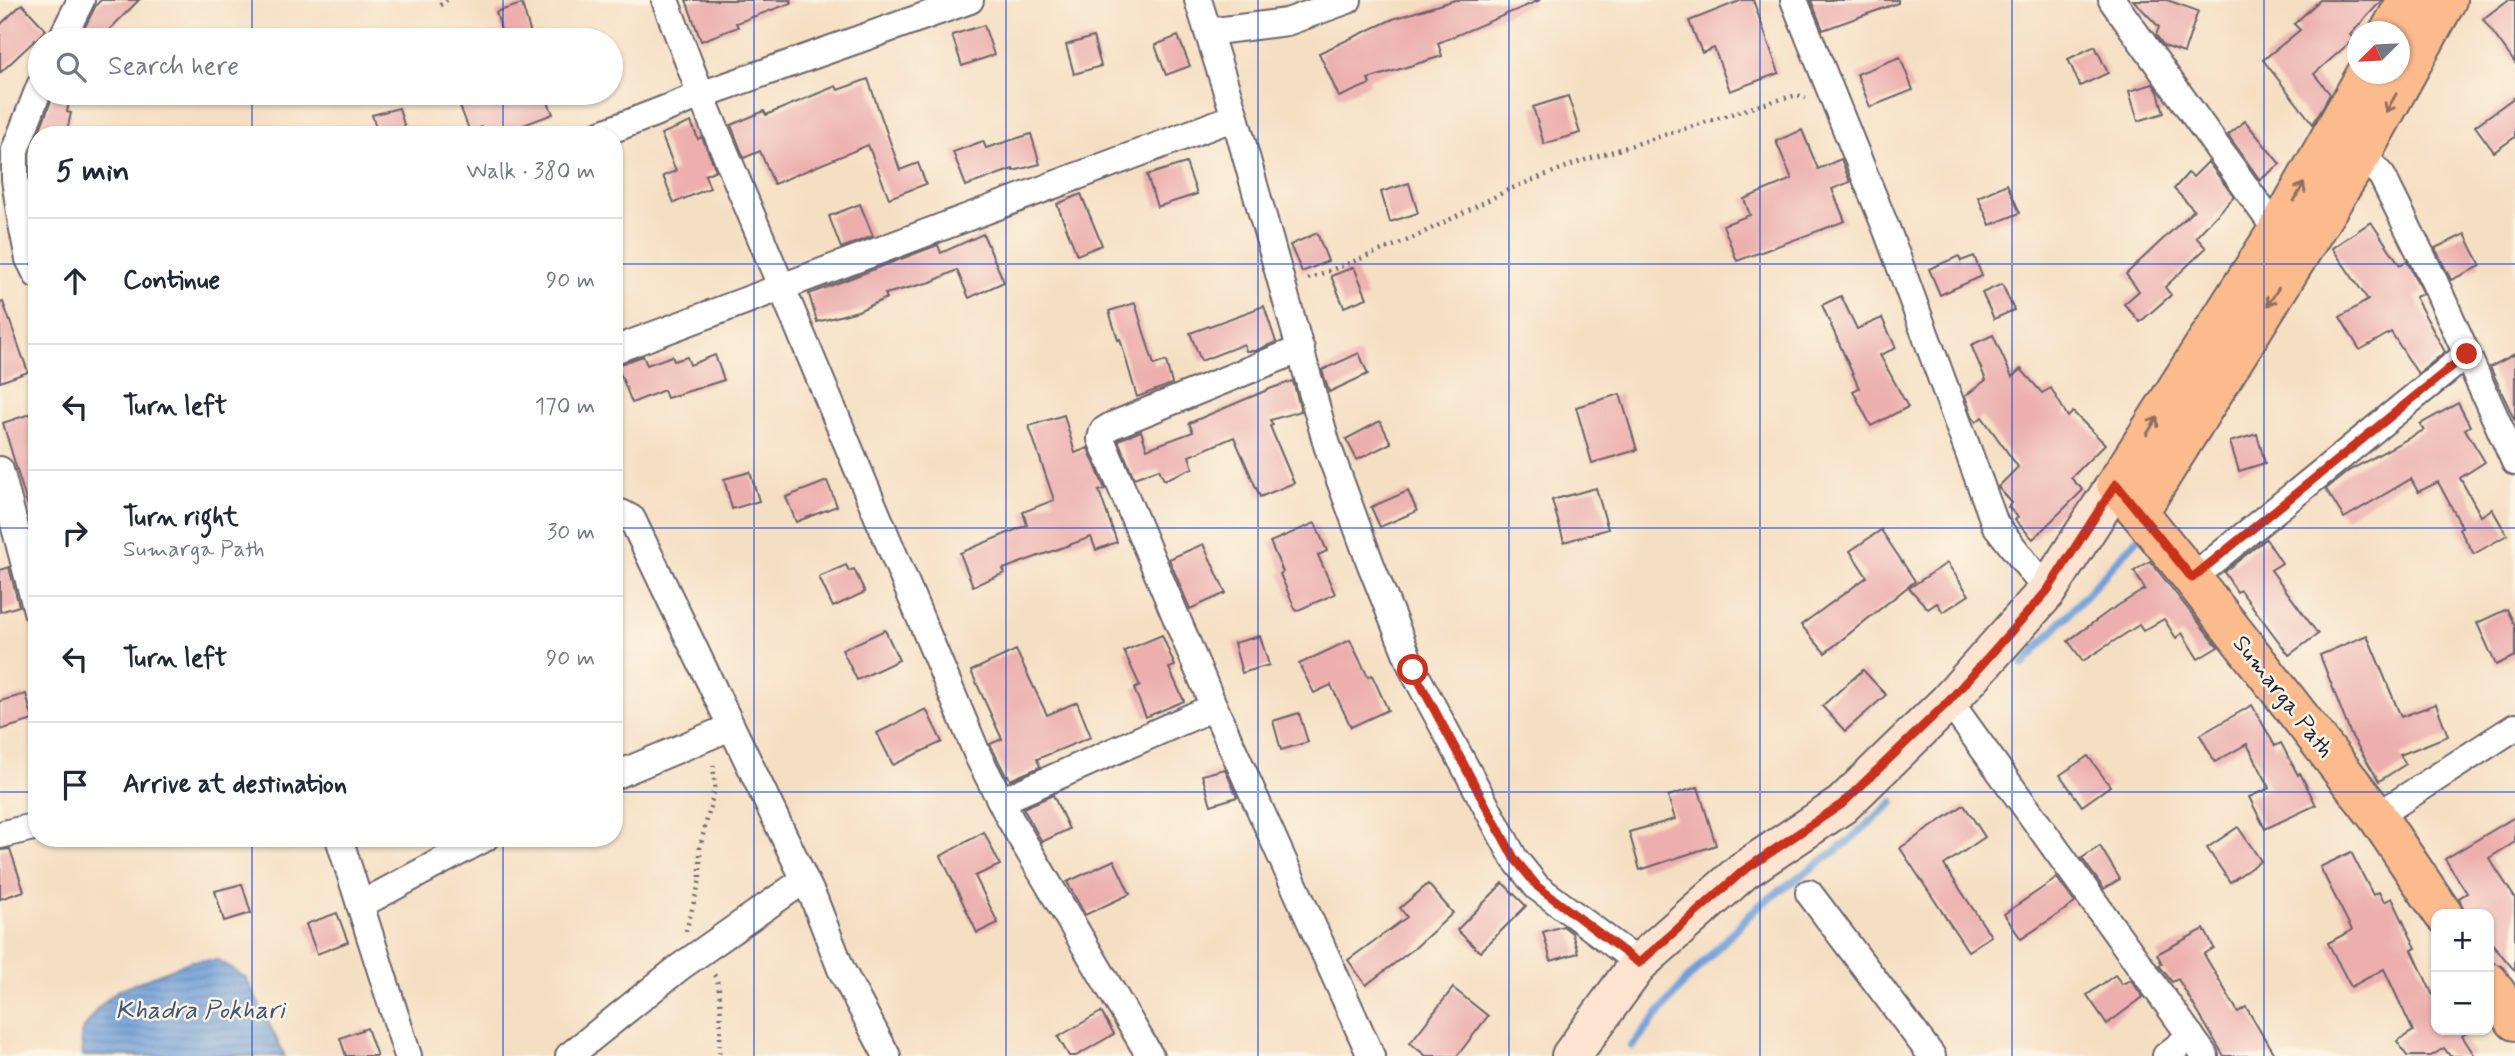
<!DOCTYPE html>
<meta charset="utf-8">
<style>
:root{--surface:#fff;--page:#f6f6f7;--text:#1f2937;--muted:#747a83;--line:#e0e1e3}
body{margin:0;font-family:Mynerve,sans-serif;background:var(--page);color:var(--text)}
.controls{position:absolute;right:21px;bottom:21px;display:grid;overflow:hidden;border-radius:14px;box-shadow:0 2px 5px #0004}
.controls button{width:63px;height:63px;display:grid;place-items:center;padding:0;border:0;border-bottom:2px solid var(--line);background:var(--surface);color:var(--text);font:35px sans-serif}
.compass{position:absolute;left:2347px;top:21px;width:63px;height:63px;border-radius:50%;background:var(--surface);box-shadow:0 2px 5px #0004;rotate:246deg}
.stop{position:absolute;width:21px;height:21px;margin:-16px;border:5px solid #c8321e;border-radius:50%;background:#fff}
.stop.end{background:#c8321e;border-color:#fff;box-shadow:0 2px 7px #0008}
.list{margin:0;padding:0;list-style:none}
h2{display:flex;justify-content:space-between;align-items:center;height:91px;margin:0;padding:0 28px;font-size:30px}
h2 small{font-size:23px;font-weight:400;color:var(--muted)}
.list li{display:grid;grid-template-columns:46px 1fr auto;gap:21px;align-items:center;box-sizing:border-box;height:126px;padding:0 28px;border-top:2px solid var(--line)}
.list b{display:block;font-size:26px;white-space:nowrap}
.list p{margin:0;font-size:23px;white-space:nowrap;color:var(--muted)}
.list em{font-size:23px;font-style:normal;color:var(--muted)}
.icon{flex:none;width:38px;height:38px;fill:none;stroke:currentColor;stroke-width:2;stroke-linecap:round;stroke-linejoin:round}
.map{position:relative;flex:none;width:2515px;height:1056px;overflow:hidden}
.search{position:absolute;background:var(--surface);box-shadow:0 2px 5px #0004;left:28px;top:28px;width:595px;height:77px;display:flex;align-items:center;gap:18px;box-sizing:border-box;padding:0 24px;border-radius:38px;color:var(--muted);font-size:26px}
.panel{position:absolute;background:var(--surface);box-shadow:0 2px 5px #0004;left:28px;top:126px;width:595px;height:721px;border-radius:28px}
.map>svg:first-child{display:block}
.water{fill:url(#water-rules);stroke:#49608a;stroke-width:2}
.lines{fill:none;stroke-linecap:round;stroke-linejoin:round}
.stream{stroke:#709fd9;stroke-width:8}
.building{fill:#ecafad}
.street-casing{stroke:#6c646b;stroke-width:30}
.secondary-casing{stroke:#6c646b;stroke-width:42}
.primary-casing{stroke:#6c646b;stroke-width:42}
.path{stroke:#6c646b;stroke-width:4.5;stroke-dasharray:2 5;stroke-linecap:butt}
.street{stroke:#fff;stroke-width:26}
.secondary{stroke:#fde4d1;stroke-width:38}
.primary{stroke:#fbbb8d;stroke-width:38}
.oneway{stroke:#8e6e64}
.route{stroke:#c8321e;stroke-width:9}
.grid{fill:none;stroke:#1d4ed8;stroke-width:2;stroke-opacity:0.55}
.labels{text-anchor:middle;stroke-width:5;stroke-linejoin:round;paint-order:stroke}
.street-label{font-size:24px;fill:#22223b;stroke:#fcf5e5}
.water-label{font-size:26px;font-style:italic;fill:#41547a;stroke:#fcf5e5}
</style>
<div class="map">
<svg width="2515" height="1056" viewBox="0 0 2515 1056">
<defs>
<pattern id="water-rules" width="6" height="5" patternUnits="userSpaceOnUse" patternTransform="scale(1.75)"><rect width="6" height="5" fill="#709fd9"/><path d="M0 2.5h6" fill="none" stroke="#5c81b1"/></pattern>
</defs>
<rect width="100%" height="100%" fill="#fcf5e5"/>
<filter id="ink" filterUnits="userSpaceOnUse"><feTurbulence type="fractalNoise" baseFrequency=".0143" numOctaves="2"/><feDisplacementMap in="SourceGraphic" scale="14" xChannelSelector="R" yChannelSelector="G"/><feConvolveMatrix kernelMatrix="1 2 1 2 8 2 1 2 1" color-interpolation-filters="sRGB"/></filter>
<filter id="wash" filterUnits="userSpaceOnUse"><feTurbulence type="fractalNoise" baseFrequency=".00686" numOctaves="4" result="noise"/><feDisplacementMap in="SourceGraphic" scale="28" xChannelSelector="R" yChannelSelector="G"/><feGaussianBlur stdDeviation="1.57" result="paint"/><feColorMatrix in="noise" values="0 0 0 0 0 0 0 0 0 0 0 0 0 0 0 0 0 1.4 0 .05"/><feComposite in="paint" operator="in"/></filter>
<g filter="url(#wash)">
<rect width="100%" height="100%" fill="#f5dfc3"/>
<!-- water -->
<polygon class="water" points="218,960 246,978 285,1056 83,1056 81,1033 98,1008 118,990 191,961"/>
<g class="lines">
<!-- stream -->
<g class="stream">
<polyline points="2023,664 2137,539"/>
<polyline points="1632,1046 1684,983 1756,908 1845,844 1893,802"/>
</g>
</g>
<g id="blocks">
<!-- building -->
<g class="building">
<polygon points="101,0 139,0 99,40 83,31 96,5"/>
<polygon points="686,0 791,0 791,3 736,23 738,27 701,41"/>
<polygon points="1455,0 1540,0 1438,43 1442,56 1368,79 1370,84 1339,97 1319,53 1393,19"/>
<polygon points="1742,0 1753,0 1779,73 1730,91 1714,48 1702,53 1689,21"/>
<polygon points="1811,0 1898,0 1898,3 1823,30"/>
<polygon points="2133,0 2167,0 2198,11 2184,53 2164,46 2156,35 2159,27"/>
<polygon points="2320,0 2382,0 2350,35 2354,39 2314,74 2330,94 2313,124 2263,60 2300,30 2294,24"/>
<polygon points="2508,0 2515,0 2515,63 2483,19"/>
<polygon points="22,4 46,30 0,73 0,25"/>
<polygon points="522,4 531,34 504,40 496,12"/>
<polygon points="984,25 994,55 962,66 952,35"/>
<polygon points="1178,36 1190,66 1166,75 1155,45"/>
<polygon points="1093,37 1101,66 1074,74 1066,45"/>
<polygon points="2095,46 2108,73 2080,86 2068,59"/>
<polygon points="1900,57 1913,90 1870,107 1857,74"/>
<polygon points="868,79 900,170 918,163 926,184 889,198 868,145 774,184 760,151 744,158 731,125 764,111 766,115 836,86 838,90"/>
<polygon points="2153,84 2158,92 2164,113 2138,121 2129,91"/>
<polygon points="54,93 71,93 67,112 71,113 66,135 38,135"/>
<polygon points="455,93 544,93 553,114 497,135 485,135 482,127 470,132"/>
<polygon points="1568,96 1580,133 1544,144 1533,107"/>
<polygon points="2515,97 2515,137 2494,152 2475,126"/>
<polygon points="399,108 407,135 378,135 372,115"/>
<polygon points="2245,121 2280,164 2260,180 2228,135"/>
<polygon points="691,122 698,139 702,137 716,170 705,175 710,188 674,203 663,176 676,171 661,134"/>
<polygon points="1802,130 1818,169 1841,159 1850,182 1832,189 1845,221 1737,261 1723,225 1750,215 1744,199 1792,179 1776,141"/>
<polygon points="1031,134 1040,164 1013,171 1013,169 966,186 953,152 983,141 986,148"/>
<polygon points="2208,162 2234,197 2196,237 2206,248 2165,287 2171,295 2140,322 2124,304 2139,291 2126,274 2194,210 2174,189 2188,173 2193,177"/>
<polygon points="1186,163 1197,194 1157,207 1147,175"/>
<polygon points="1409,183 1418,213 1390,222 1381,192"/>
<polygon points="2007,184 2020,213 1990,225 1978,197"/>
<polygon points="1081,194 1102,245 1077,255 1057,204"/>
<polygon points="860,204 873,236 841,248 829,216"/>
<polygon points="2371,222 2400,265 2407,261 2423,294 2415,297 2445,352 2418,374 2391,332 2360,350 2340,317 2368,300 2332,248"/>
<polygon points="1317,233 1328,261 1302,272 1290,245"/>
<polygon points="983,234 1004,282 969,298 957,270 931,282 885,294 887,298 858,311 817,322 809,294 938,245 941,253"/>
<polygon points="2465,234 2481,266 2451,280 2435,248"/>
<polygon points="1959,256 1961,261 1974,256 1982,276 1940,295 1929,269"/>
<polygon points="1354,267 1367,298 1344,307 1331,276"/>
<polygon points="2002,284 2014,310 1994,319 1982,293"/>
<polygon points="1841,296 1857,329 1882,318 1896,348 1880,355 1908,407 1871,426 1853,391 1859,388 1822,305"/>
<polygon points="3,302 28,372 0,382 0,303"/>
<polygon points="1135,303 1154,365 1166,361 1172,384 1137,397 1120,339 1118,340 1109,311"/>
<polygon points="1264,306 1276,342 1255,351 1246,351 1244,344 1201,361 1190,333"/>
<polygon points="1993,335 2012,377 2021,369 2042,393 2051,388 2068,417 2073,412 2105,444 2071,478 2083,490 2033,539 2015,520 2018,517 2008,507 2012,503 1998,487 2018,467 1982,417 1976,422 1973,418 1965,396 1986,380 1971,345"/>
<polygon points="1359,353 1368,374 1329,392 1322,370"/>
<polygon points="2515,354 2515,421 2490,367"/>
<polygon points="715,355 724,380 667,398 664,390 632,403 617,365 643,356 647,365 672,356 674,361 687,357 690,365"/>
<polygon points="1293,381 1301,411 1270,420 1273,425 1270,426 1294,483 1260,497 1234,437 1189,456 1193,468 1164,480 1159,469 1134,478 1118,440 1141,431 1147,449 1193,432 1189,423 1272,388"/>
<polygon points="1620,394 1637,450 1592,463 1576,407"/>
<polygon points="2458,403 2470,426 2465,429 2485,462 2460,478 2481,516 2492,509 2507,535 2474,554 2459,529 2462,527 2438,482 2418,492 2411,479 2344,518 2326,489 2350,470 2424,430 2420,424"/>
<polygon points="33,413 37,426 37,516 31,517 3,423"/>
<polygon points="1064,415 1075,453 1088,448 1105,489 1099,491 1117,542 1096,550 1091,537 1003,569 1005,573 973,586 960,553 1027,525 1023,512 1054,500 1029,426"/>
<polygon points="1380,421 1391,443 1357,460 1346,439"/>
<polygon points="2257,434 2265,463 2239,471 2230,442"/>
<polygon points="750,472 759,501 732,509 724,479"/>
<polygon points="827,481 837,506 796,522 786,497"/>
<polygon points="1596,488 1608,529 1564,542 1552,500"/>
<polygon points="1408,491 1417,511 1380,527 1371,507"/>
<polygon points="1315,523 1327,551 1318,555 1335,594 1296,611 1280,574 1283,572 1270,542"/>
<polygon points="1881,530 1915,581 1825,653 1801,625 1867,577 1850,551"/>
<polygon points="2266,539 2282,563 2271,570 2318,634 2289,655 2240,590 2237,592 2224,572"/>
<polygon points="1203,544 1226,593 1190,609 1169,559"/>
<polygon points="2150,561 2218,647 2198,659 2182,633 2176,638 2164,619 2143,631 2139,625 2083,661 2068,641 2109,611 2145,589 2134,571"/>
<polygon points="1947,563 1969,595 1943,612 1937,603 1928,609 1909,588"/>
<polygon points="846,565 849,571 854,569 865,592 833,607 819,577"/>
<polygon points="9,567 19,606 0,612 0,570"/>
<polygon points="2507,609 2515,626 2515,656 2496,665 2477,623"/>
<polygon points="885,630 899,660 857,680 842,650"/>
<polygon points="1162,635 1175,666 1169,668 1184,701 1146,717 1134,689 1140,686 1124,651"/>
<polygon points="2367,635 2401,717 2436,704 2448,736 2400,755 2406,764 2379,781 2351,735 2320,655"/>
<polygon points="1260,636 1269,665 1242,673 1234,643"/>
<polygon points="1350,640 1368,677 1372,675 1388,710 1351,727 1331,685 1314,693 1299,664"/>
<polygon points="1016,650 1047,715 1077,702 1091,737 1037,759 1040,767 1010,780 1008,775 1006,776 990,744 1002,739 971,671"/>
<polygon points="1863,670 1886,695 1845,731 1822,706"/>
<polygon points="26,694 33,720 0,730 0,701"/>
<polygon points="2252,705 2275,746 2281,743 2298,775 2300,773 2316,805 2265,829 2249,797 2270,788 2247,744 2215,762 2200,735"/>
<polygon points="926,709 942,742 893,765 877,733"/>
<polygon points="1299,713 1308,742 1281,750 1273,721"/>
<polygon points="2088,756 2110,786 2082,806 2060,775"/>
<polygon points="1225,769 1237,797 1211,805 1202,775"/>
<polygon points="1698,787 1716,845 1640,870 1629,832 1675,819 1668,796"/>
<polygon points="1053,795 1069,829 1042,842 1023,808"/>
<polygon points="1964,805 1985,837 1944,865 1991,936 1968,951 1900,848"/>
<polygon points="2515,817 2515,842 2489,858 2515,898 2515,971 2489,940 2489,914 2468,914 2463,908 2459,898 2467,893 2445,859"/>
<polygon points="2238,827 2261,861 2230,882 2207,848"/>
<polygon points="984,832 1000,865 975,876 998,923 977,933 941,856"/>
<polygon points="2100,846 2120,879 2104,889 2082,858"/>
<polygon points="10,849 24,891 0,899 0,850"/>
<polygon points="2351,852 2373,895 2379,892 2384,902 2392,898 2416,948 2412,950 2436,1002 2436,1030 2471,1030 2462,1036 2475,1056 2450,1056 2444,1048 2431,1056 2407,1056 2397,1041 2413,1031 2384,969 2351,987 2328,943 2352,930 2320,867"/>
<polygon points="1114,860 1130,894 1085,915 1067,882"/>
<polygon points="2057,878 2075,903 2021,939 2004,914"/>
<polygon points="1503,883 1526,906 1480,952 1457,930"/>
<polygon points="242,884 251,913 224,921 215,891"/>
<polygon points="1428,884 1453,913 1416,947 1366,985 1348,960 1407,917 1400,908"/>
<polygon points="337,913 348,942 317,954 306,924"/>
<polygon points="1563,926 1572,933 1578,953 1551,961 1543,932"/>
<polygon points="2204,929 2214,948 2204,954 2238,1012 2246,1007 2275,1056 2224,1056 2178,979 2172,982 2159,965 2162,964 2157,954"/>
<polygon points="2115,975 2122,984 2131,980 2143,997 2107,1024 2087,995"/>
<polygon points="1453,988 1488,1016 1457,1056 1426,1056 1410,1043"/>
<polygon points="1101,1012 1114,1034 1076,1056 1069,1056 1058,1037"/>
<polygon points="367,1028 377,1056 346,1056 340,1038"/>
</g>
</g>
</g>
<g filter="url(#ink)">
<use href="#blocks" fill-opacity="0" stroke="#6c646b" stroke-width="2"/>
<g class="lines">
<!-- street casing -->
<g class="street-casing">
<g id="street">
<polyline points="665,0 701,95 979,758 1010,819 1150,1056"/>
<polyline points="1198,0 1235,117 1327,445 1371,565 1413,670 1514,858 1537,887 1639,963"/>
<polyline points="1794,0 1888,233 1995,524 2047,591"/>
<polyline points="2112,0 2277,231"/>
<polyline points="1208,32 1287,22 1348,0"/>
<polyline points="61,40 81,0"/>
<polyline points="598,135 701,95 970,0"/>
<polyline points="2362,154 2382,176 2434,281 2515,462"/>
<polyline points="37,275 29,259 21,219 15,179 15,150 40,86"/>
<polyline points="1301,349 1111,426 1103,431 1101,439 1214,707 1371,1056"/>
<polyline points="614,350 1235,117"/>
<polyline points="0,470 37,611"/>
<polyline points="614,514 621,513 632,519 814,899 841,969 887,1056"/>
<polyline points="2192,578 2467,354"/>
<polyline points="1949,701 2205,1056"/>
<polyline points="614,776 731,727"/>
<polyline points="1001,801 1214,707"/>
<polyline points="2377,816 2515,727"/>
<polyline points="0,835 37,826"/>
<polyline points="339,838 408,1056"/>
<polyline points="1809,893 1932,1056"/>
<polyline points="360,905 485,838"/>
<polyline points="569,1056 680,967 804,880"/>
<polyline points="2166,1056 2191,1036"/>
</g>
</g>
<!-- secondary casing -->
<g class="secondary-casing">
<polyline id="secondary" points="1571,1056 1639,963 1743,871 1842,805 1949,701 2047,591 2116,484"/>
</g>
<!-- primary casing -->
<g class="primary-casing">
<g id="primary">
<polyline points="2389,32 2407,0"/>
<polyline points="2366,74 2277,231 2116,484 2192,578 2377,816 2443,914"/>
<polyline points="2139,512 2362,154 2447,0"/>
<polyline points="2489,982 2515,1021"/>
</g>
</g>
<!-- path -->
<g class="path">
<polyline points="440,5 447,0"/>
<polyline points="1308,279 1411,239 1510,189 1579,162 1760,105 1797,95 1806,98"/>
<polyline points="686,931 700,880 700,847 715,788 713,762"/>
<path d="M714 975C724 987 720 1039 719 1056"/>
</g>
<!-- street -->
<use href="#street" class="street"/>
<!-- secondary -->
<use href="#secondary" class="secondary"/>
<!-- primary -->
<use href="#primary" class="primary"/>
</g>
<!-- one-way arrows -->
<defs><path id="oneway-shaft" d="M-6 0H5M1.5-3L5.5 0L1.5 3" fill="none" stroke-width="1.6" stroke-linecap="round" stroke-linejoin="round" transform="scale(1.75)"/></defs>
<g class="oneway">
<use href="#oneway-shaft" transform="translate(2391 103) rotate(119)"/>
<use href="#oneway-shaft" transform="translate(2299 192) rotate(-61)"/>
<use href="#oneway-shaft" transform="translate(2273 297) rotate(122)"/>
<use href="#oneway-shaft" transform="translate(2152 426) rotate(-58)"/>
</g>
</g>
<g class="lines" filter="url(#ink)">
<!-- route -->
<polyline class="route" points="1413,670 1514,858 1538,887 1639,963 1743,871 1842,804 1949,701 2047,591 2116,484 2192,578 2467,354"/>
</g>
<!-- grid -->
<path class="grid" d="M252 0V40M503 0V40M754 0V1056M1006 0V1056M1258 0V1056M1509 0V1056M1760 0V1056M2012 0V1056M2264 0V1056M252 93V135M503 93V135M0 264H37M614 264H2515M0 528H37M614 528H2515M0 792H37M614 792H2515M252 838V1056M503 838V1056"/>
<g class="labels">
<!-- street labels -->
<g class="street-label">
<text transform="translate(2284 696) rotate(52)" y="8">Sumarga Path</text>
</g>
<!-- water labels -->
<g class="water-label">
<text x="200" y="1018">Khadra Pokhari</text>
</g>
</g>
</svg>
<div class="controls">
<button>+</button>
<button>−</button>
</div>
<svg class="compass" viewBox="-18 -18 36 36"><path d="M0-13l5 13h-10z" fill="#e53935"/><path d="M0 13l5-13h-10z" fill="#747a83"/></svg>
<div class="stop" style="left:1413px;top:670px"></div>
<div class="stop end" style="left:2467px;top:354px"></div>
<div class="search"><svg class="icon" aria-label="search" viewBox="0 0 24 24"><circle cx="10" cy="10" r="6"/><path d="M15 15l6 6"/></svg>Search here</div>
<section class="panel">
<h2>5 min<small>Walk · 380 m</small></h2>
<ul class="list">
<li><svg class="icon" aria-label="ahead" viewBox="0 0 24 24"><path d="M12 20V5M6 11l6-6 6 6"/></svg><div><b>Continue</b></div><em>90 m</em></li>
<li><svg class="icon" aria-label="left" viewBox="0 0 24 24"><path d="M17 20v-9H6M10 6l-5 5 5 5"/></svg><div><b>Turn left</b></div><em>170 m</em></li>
<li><svg class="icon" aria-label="right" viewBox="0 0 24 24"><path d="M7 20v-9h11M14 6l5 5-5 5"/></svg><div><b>Turn right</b><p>Sumarga Path</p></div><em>30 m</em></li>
<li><svg class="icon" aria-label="left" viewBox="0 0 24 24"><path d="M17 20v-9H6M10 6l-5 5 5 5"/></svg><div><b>Turn left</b></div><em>90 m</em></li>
<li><svg class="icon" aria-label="arrive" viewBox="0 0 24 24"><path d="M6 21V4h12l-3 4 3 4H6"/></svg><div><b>Arrive at destination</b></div></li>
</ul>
</section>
</div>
